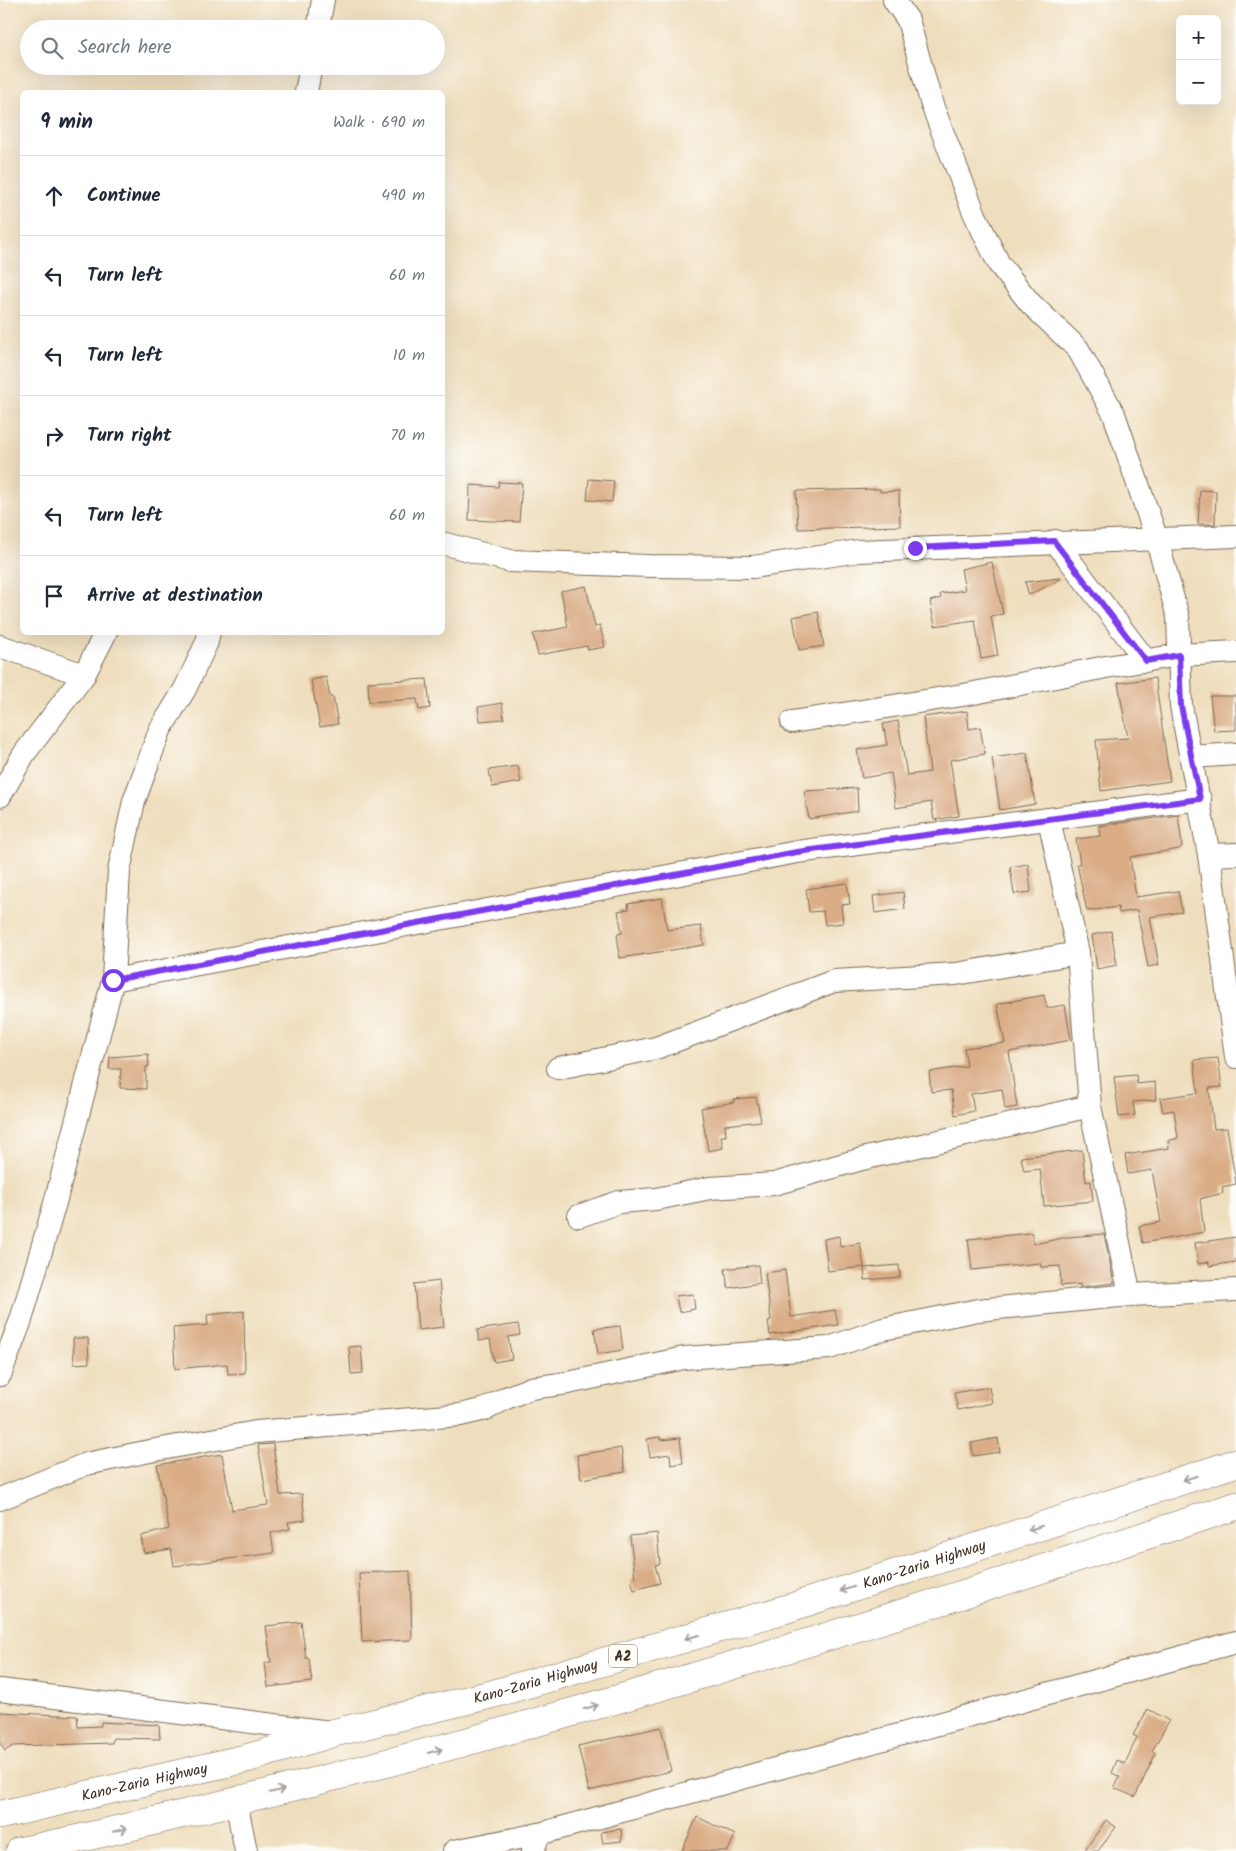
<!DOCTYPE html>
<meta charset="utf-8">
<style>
:root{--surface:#fff;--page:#f6f6f7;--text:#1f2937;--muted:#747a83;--line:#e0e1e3}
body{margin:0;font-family:Kalam,sans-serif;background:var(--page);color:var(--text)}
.controls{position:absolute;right:15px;top:15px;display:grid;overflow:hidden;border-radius:8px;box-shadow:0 5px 20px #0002}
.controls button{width:45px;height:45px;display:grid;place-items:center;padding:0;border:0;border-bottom:1px solid var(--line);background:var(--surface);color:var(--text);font:25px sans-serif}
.stop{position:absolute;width:15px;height:15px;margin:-11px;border:4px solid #7c3aed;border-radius:50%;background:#fff}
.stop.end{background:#7c3aed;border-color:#fff;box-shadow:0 1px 5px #0008}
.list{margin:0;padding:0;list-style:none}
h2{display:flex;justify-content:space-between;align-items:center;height:65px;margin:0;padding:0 20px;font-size:21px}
h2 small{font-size:16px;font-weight:400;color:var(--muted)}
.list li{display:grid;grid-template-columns:32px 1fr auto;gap:15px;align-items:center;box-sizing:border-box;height:80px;padding:0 20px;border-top:1px solid var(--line)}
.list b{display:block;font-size:19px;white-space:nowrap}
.list em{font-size:16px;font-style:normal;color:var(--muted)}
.icon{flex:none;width:28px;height:28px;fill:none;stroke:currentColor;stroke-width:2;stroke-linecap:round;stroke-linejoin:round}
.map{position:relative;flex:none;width:1236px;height:1851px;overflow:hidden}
.search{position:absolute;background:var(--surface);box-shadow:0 5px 20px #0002;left:20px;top:20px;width:425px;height:55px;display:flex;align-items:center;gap:12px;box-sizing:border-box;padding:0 18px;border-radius:28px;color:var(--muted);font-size:19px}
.panel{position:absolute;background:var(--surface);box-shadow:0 5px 20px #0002;left:20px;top:90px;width:425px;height:545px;border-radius:8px}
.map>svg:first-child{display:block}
.building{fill:#daad87}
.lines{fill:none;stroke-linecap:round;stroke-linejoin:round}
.minor-casing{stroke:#7a6956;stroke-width:24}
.highway-casing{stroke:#7a6956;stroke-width:29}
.minor{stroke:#fff;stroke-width:22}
.highway{stroke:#fff;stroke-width:28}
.oneway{stroke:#a79f9a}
.route{stroke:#7c3aed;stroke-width:6}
.labels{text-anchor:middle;stroke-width:4.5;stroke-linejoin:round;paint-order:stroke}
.shield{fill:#fdfcf7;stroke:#75695f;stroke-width:1}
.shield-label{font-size:14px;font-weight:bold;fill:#3b2a1e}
.street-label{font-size:15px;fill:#3b2a1e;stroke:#fdfcf7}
</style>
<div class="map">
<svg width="1236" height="1851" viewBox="0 0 1236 1851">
<rect width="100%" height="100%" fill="#fdfcf7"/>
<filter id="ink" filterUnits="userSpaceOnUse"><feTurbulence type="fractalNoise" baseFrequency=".02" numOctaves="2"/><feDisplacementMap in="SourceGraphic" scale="10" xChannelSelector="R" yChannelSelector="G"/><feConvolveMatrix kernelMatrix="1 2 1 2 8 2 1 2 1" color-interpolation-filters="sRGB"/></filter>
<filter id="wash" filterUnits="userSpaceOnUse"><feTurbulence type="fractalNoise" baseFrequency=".0096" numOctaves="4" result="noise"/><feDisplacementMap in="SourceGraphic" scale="20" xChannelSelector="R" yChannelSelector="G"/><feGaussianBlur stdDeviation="1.12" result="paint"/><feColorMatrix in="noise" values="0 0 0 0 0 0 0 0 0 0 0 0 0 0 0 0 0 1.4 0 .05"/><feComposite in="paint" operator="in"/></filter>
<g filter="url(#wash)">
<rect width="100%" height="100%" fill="#efdebd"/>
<g id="blocks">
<!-- building -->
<g class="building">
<polygon points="589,479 614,481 612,502 587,500"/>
<polygon points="499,482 522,483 519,522 469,520 470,485 498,487"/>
<polygon points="880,489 880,492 899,491 900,526 798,529 796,491"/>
<polygon points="1200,490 1216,491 1215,524 1198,524"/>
<polygon points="992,562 1003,614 991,616 998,656 981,659 975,620 935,626 930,601 941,598 940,594 965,590 961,569"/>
<polygon points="1060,578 1061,579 1029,595 1025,582"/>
<polygon points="586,586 595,627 600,625 605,647 588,650 587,646 538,655 533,634 568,627 561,591"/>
<polygon points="818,612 824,646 799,650 793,617"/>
<polygon points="326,677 330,697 333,697 338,724 320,727 311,680"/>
<polygon points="1155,678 1170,781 1101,791 1096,740 1128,738 1118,683"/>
<polygon points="427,679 430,708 419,710 417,699 369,702 368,682"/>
<polygon points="1210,696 1236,696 1236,730 1214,731"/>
<polygon points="502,703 504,719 480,721 478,707"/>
<polygon points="967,711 969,729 980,727 985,754 950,760 959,816 934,820 931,802 896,808 891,773 862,778 857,750 887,745 883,724 898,721 907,775 930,772 923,717"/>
<polygon points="1027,753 1035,804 1000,810 992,758"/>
<polygon points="518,766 521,782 492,787 489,770"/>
<polygon points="857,788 858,811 809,819 804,791"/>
<polygon points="1178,815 1182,846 1179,849 1130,857 1136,897 1178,891 1182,912 1150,917 1159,965 1148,967 1137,910 1119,913 1118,907 1087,911 1077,864 1080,864 1076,839 1100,836 1099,826"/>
<polygon points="1028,864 1031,892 1014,894 1010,867"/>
<polygon points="847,883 850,904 841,905 843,923 825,925 823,911 809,912 806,889"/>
<polygon points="903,892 905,909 875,913 873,896"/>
<polygon points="662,898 667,930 701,926 704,945 620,958 617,934 622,933 618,911 629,909 628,904"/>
<polygon points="1111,931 1117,965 1097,969 1092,935"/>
<polygon points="1044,995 1047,1008 1065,1005 1071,1040 1009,1052 1017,1107 1005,1109 1002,1089 971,1094 974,1111 955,1115 951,1090 931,1092 929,1072 967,1066 964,1048 1005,1043 997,1004"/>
<polygon points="148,1054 149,1066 146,1067 146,1089 120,1088 121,1069 109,1069 110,1057"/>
<polygon points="1218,1058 1222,1087 1209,1088 1214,1129 1227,1128 1236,1184 1222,1187 1223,1193 1200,1199 1204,1232 1143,1243 1139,1226 1161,1222 1152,1170 1128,1174 1125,1155 1169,1148 1168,1141 1178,1138 1174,1110 1163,1112 1160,1098 1198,1093 1194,1060"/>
<polygon points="1136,1075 1137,1084 1155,1082 1156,1100 1133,1102 1135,1115 1119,1117 1114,1077"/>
<polygon points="756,1097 761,1121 725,1125 726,1136 721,1136 723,1148 708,1151 701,1108 734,1102 734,1099"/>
<polygon points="1082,1150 1086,1182 1091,1181 1093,1201 1044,1206 1040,1169 1024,1171 1021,1157"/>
<polygon points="1032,1233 1033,1244 1068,1237 1104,1234 1114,1283 1080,1287 1080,1284 1061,1286 1060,1266 1041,1267 1040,1263 972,1270 968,1239"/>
<polygon points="839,1236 840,1247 860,1243 864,1267 828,1271 824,1239"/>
<polygon points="1236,1237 1236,1262 1209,1266 1209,1262 1198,1264 1195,1243"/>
<polygon points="758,1265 760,1283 728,1288 725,1269"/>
<polygon points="899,1265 900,1277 865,1280 864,1268"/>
<polygon points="785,1270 791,1317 835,1310 838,1325 770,1335 768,1321 771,1320 765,1273"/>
<polygon points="439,1281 444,1327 418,1330 414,1284"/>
<polygon points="693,1294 695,1309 679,1312 676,1296"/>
<polygon points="244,1311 245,1373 228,1374 227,1364 175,1369 173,1328 208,1325 207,1315"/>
<polygon points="518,1324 520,1335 508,1337 512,1359 494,1362 490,1339 479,1341 477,1330"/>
<polygon points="620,1326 623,1350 598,1354 594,1329"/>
<polygon points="73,1338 88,1338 89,1363 74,1364"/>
<polygon points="361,1346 363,1373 351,1374 349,1347"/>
<polygon points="989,1387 992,1403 958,1410 954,1393"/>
<polygon points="660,1437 661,1440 680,1438 683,1463 671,1465 670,1454 650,1457 647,1439"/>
<polygon points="998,1438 1000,1452 973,1456 971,1443"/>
<polygon points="273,1444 280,1495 302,1494 305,1520 288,1522 290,1529 271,1533 274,1553 174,1566 171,1549 144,1553 141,1536 169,1529 157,1465 222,1454 232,1510 268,1505 258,1445"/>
<polygon points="621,1448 625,1472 581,1479 577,1455"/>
<polygon points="657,1533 660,1564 655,1565 660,1583 634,1590 631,1579 635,1578 630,1536"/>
<polygon points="410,1571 412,1640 362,1642 359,1573"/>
<polygon points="301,1622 306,1658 309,1658 312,1682 268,1687 265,1663 271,1662 266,1626"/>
<polygon points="1148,1709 1169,1721 1152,1751 1156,1753 1135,1797 1114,1788 1120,1777 1112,1773 1117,1760 1125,1764 1137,1737 1133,1735"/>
<polygon points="0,1712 77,1716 78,1727 101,1726 101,1722 159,1725 160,1739 113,1738 112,1743 13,1746 5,1751 0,1743"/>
<polygon points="661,1727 671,1771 589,1791 578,1746"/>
<polygon points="697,1817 735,1835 728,1851 682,1851"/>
<polygon points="1106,1820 1116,1827 1098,1851 1084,1851"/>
<polygon points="621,1829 622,1841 603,1843 601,1832"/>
</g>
</g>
</g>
<g filter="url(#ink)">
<use href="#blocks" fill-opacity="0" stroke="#7a6956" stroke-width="1"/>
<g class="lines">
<!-- minor casing -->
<g class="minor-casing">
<g id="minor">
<polyline points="894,0 908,20 932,105 975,215 999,264 1030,303 1078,349 1114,414 1157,540 1178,617 1181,706 1209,855 1236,1057"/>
<polyline points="318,29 323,0"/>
<polyline points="306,92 311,66"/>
<polyline points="1055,541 1146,661"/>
<polyline points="442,543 510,561 649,566 753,567 859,551 1236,536"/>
<polyline points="0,646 84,675"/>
<polyline points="792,722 969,694 1106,667 1179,655 1236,652"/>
<polyline points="1191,757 1236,754"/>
<polyline points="0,796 24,754 84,675 106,632"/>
<polyline points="1049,819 1078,953 1090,1106 1130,1295"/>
<polyline points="1209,855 1236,854"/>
<polyline points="113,980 797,852 1200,799"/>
<polyline points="558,1068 656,1048 834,981 956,974 1078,953"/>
<polyline points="579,1216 619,1202 656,1199 710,1188 774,1184 862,1159 1090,1106"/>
<polyline points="0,1375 21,1320 55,1203 113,980 119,871 134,801 160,730 185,689 207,642 209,632"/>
<polyline points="0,1499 86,1464 150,1451 256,1432 460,1415 486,1409 506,1398 531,1388 568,1383 684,1358 829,1348 883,1329 978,1310 1130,1295 1236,1290"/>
<polyline points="0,1690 330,1732"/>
<polyline points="236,1801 246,1851"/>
<polyline points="539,1834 1236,1642"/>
<polyline points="454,1851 539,1834 533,1851"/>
</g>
</g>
<!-- highway casing -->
<g class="highway-casing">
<g id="highway">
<path id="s1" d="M0 1815 248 1758 333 1733 493 1694 786 1609 1236 1463"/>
<path d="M20 1851C116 1832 210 1807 305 1784 619 1705 928 1607 1236 1506"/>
</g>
</g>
<!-- minor -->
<use href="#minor" class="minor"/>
<!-- highway -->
<use href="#highway" class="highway"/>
</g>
<!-- one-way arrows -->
<defs><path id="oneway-shaft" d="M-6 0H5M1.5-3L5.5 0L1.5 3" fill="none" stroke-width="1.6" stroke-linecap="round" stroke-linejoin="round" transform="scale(1.25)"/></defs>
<g class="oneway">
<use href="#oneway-shaft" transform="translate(1190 1478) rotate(162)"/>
<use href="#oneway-shaft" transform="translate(1035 1528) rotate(162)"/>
<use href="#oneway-shaft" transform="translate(847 1589) rotate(162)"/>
<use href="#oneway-shaft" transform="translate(692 1637) rotate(164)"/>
<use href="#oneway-shaft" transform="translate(591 1707) rotate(-16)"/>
<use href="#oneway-shaft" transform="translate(435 1751) rotate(-15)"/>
<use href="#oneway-shaft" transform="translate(277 1791) rotate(-14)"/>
<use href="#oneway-shaft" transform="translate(120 1830) rotate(-14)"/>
</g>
</g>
<g class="lines" filter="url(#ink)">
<!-- route -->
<polyline class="route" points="113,980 797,852 1200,799 1181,706 1179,655 1146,661 1054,541 915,548"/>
</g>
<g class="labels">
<!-- shield labels -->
<rect class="shield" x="609" y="1644.5" width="28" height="23" rx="4"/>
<g class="shield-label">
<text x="623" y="1661">A2</text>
</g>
<!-- street labels -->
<g class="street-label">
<text dy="5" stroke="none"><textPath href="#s1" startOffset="958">Kano-Zaria Highway</textPath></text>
<text dy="5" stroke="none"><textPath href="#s1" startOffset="552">Kano-Zaria Highway</textPath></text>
<text dy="5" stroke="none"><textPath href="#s1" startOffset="148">Kano-Zaria Highway</textPath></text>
</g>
</g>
</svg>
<div class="controls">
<button>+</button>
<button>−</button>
</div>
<div class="stop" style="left:113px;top:980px"></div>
<div class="stop end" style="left:915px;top:548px"></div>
<div class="search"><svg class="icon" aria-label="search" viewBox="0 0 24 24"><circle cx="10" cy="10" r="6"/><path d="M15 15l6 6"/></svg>Search here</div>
<section class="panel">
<h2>9 min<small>Walk · 690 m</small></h2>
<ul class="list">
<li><svg class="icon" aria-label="ahead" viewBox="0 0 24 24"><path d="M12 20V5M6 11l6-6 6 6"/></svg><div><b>Continue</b></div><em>490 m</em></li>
<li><svg class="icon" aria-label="left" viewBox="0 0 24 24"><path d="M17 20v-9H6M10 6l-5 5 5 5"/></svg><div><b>Turn left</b></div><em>60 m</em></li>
<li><svg class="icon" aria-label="left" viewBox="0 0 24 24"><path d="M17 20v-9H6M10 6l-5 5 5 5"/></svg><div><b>Turn left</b></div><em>10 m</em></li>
<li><svg class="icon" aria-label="right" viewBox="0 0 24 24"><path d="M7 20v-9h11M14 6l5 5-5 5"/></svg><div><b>Turn right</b></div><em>70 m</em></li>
<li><svg class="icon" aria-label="left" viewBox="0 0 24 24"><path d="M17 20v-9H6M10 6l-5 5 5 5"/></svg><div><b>Turn left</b></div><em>60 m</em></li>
<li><svg class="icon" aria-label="arrive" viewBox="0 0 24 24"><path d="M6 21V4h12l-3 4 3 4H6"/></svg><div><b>Arrive at destination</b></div></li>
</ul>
</section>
</div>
